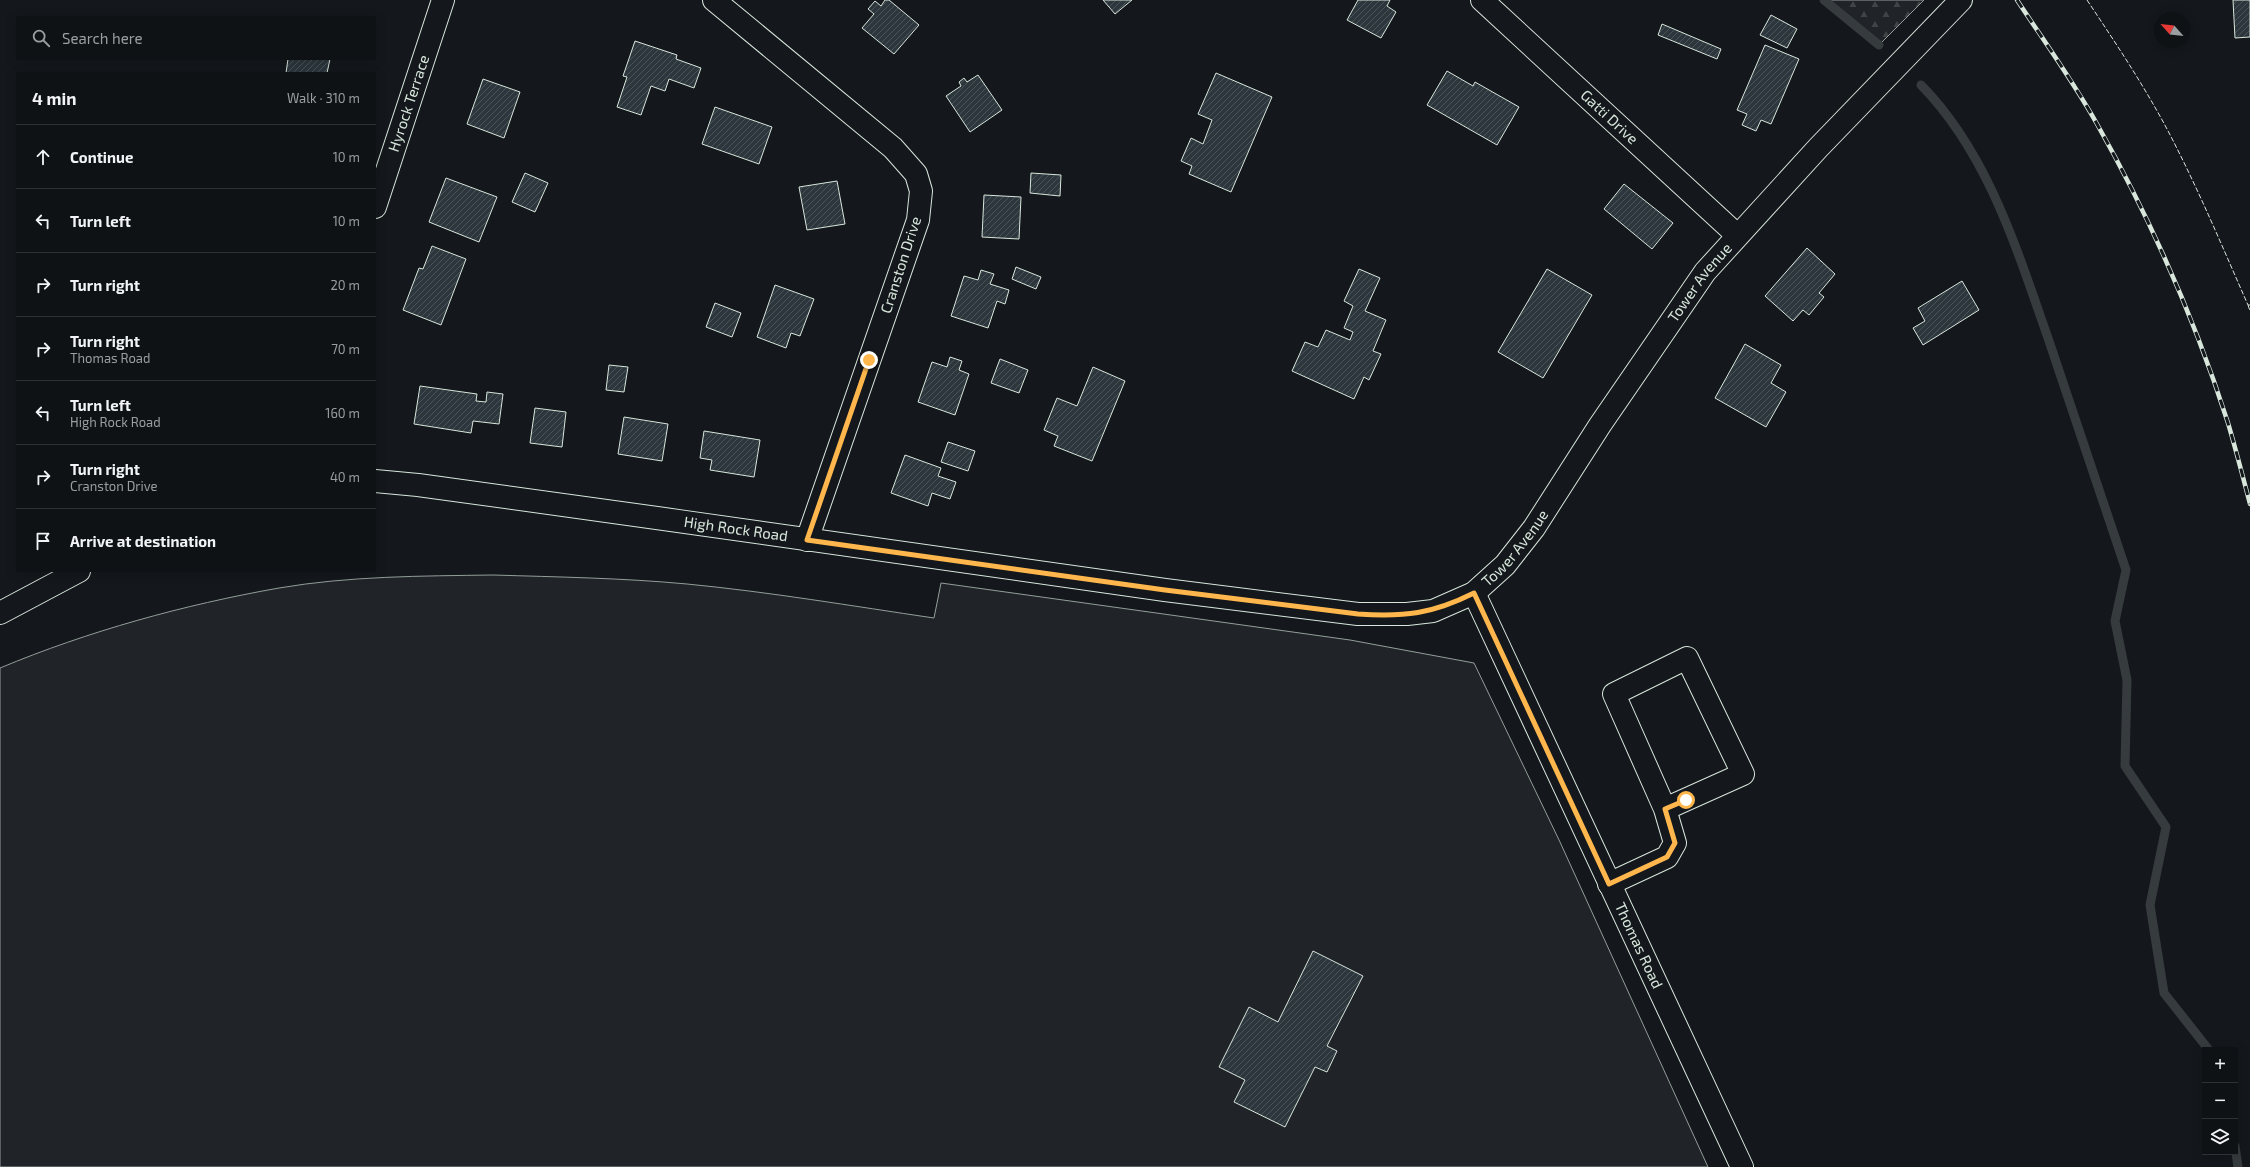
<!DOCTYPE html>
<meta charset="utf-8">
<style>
:root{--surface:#0f1215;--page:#181b1e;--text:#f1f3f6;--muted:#9b9ea0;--line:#2f3234}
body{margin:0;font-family:"Exo 2",sans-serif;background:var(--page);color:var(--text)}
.controls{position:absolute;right:12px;bottom:12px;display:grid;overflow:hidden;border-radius:0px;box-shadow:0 2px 10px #0003}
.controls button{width:36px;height:36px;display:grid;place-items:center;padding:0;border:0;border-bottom:1px solid var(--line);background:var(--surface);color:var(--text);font:20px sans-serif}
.compass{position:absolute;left:2154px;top:12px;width:36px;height:36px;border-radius:50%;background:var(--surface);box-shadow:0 2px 10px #0003;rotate:297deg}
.stop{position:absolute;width:12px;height:12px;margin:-9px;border:3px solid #ffb74d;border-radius:50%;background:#fff}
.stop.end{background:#ffb74d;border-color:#fff;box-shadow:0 1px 4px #0008}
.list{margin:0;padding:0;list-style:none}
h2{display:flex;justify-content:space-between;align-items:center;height:52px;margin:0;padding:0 16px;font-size:17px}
h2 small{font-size:13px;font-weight:400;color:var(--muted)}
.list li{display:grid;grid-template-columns:26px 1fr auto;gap:12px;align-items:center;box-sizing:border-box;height:64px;padding:0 16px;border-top:1px solid var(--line)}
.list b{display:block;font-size:15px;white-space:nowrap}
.list p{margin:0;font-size:13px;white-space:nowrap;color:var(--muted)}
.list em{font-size:13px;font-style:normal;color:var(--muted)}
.icon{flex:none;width:22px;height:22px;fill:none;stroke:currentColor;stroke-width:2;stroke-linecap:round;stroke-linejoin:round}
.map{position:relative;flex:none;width:2250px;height:1167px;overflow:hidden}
.search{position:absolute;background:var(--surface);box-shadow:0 2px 10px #0003;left:16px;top:16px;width:360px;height:44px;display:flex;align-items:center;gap:10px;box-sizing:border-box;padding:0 14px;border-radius:0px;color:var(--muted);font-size:15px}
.panel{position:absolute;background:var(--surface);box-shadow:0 2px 10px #0003;left:16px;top:72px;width:360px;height:500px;border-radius:0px}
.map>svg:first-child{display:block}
.green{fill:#202428;stroke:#939e99}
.forest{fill:url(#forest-firs);stroke:#939e99}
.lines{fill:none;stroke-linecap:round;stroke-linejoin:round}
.stream{stroke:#363b3e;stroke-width:9}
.building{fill:url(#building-hatch);stroke:#d8e6dc}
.minor-casing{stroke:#d8e6dc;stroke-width:24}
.major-casing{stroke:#d8e6dc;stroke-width:24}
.minor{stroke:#14181c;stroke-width:22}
.major{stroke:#14181c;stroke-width:22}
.rail-casing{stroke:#d8e6dc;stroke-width:4.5}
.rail{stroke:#14181c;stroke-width:3;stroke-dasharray:9;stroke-linecap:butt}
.fence{stroke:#d8e6dc;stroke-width:1;stroke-dasharray:5 2;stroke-linecap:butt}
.route{stroke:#ffb74d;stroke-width:5}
.labels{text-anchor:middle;stroke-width:3;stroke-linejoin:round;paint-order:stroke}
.street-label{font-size:15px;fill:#d8e6dc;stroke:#14181c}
</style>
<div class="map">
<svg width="2250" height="1167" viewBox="0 0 2250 1167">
<defs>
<pattern id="forest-firs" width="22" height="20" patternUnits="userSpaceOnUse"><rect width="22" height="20" fill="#202428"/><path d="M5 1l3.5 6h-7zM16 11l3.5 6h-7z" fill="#404447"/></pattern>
<pattern id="building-hatch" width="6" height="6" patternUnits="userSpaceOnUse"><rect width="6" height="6" fill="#2c363c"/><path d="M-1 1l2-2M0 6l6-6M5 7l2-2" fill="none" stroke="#4a5358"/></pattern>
</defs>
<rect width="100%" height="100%" fill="#14181c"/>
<!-- green -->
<path class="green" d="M493 575C558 577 623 578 687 584 770 592 852 606 934 618L941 583 1350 640 1474 663 1560 842 1708 1167H0V668C89 631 183 605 279 588 349 576 422 576 493 575Z"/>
<!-- forest -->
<polygon class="forest" points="1829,0 1924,0 1879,45"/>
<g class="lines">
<!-- stream -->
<g class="stream">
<polyline points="1824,0 1879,45"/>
<path d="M1921 85C1988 153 2017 250 2048 338 2074 415 2100 493 2126 570L2115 621 2127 680 2125 766 2166 827 2150 905 2164 993 2209 1050"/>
<polyline points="2235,1146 2238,1167"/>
</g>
</g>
<!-- building -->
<g class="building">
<polygon points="885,0 889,0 919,25 894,54 862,28 874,14 868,9 875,1 881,6"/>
<polygon points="1103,0 1132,0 1115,14"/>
<polygon points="1358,0 1390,0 1387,6 1396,12 1381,38 1347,20"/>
<polygon points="2233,0 2250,0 2250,37 2235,38"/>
<polygon points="1771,15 1797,29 1787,48 1760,35"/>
<polygon points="1662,24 1721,49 1717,59 1658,35"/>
<polygon points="635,41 677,55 676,59 701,68 694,88 669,79 665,91 651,86 641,115 617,107 627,77 623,76"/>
<polygon points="1765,45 1799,59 1771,124 1761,120 1756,131 1742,125 1747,114 1737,110"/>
<polygon points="288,59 330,59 327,73 286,73"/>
<polygon points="1447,71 1473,86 1475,82 1519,107 1497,145 1427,105"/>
<polygon points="1216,73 1272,97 1231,192 1189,174 1192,166 1181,161 1191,138 1203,144 1212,120 1198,114"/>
<polygon points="978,75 1002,110 970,132 946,96 961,86 959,82 964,78 967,82"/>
<polygon points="483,79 520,92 504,138 467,124"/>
<polygon points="715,107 772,127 759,164 702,144"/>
<polygon points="525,173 548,183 535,212 512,202"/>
<polygon points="1031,173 1061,175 1060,196 1030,193"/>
<polygon points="446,178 497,197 479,242 429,222"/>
<polygon points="837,181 845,224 807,230 799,187"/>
<polygon points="1624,184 1673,223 1652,249 1604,209"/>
<polygon points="984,195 1021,197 1019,239 982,237"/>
<polygon points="432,246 466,259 441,325 403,310 419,268 423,269"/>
<polygon points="1807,248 1835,274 1819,293 1824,297 1809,315 1803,310 1793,321 1765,296"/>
<polygon points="1016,267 1041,277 1036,289 1012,279"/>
<polygon points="1359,269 1380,278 1365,311 1386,320 1373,351 1381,354 1369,380 1364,377 1354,399 1292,371 1305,342 1318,347 1326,330 1350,340 1353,332 1344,328 1353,306 1344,301"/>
<polygon points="1547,269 1592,295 1543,378 1498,352"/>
<polygon points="981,270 994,274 990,284 1009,290 1005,304 997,301 988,328 951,316 964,276 978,280"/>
<polygon points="1962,281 1979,310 1923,345 1913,328 1925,321 1918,308"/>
<polygon points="775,285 814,299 800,336 791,333 786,348 757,337"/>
<polygon points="715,303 741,313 732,337 706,327"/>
<polygon points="1745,344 1781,365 1771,383 1786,392 1766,427 1715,398"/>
<polygon points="950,357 962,361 959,370 969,374 955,415 918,402 932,362 947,367"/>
<polygon points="1000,359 1028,370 1019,393 991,383"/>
<polygon points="609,365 628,367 624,392 606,390"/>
<polygon points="1093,367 1125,381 1092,461 1054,446 1058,436 1044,430 1057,398 1077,406"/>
<polygon points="420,386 477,394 476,401 486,402 487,392 503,394 499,424 473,421 471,433 414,424"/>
<polygon points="535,408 566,412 562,447 530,443"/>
<polygon points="624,417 668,424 662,461 618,454"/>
<polygon points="704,431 760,440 754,477 710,470 712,460 700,458"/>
<polygon points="948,442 975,451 968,471 941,462"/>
<polygon points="905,455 941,468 938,476 956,482 950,499 932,493 928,506 891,493"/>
<polygon points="1313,951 1363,976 1327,1046 1337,1051 1327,1072 1315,1067 1285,1127 1234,1102 1245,1080 1219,1067 1249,1007 1278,1022"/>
</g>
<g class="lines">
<!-- minor casing -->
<g class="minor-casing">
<g id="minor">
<polyline points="714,0 893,148 916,174 921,191 918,220 807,540"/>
<path id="s1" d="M1482 0 1737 235"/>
<path id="s2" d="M375 207 443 0"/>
<polyline points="1609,884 1667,857 1675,843 1665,809 1614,694 1687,658 1743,774 1665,809"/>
</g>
</g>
<!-- major casing -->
<g class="major-casing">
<g id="major">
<path id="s3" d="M375 481 418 485 664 519 1165 590 1358 614H1407L1433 611 1474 593 1505 565 1534 528 1600 425 1705 272 1818 148 1961 0"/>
<path id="s4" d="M1474 593 1742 1167"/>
<polyline points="0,613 79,571"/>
</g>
</g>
<!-- minor -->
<use href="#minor" class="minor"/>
<!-- major -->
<use href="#major" class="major"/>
<!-- rail casing -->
<g class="rail-casing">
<path id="rail" d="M2017 0C2044 41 2073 81 2097 124 2150 218 2195 320 2228 423 2236 450 2243 477 2250 504"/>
</g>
<!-- rail -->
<use href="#rail" class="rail"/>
<!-- fence -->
<g class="fence">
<path d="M2087 0C2115 42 2143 84 2167 129 2197 186 2222 246 2248 305H2250"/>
<polyline points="2248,305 2250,311"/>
</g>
</g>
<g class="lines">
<!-- route -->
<path class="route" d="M869 360 807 540 1165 590 1358 614C1405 617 1432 614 1474 593L1609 884 1667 857 1675 843 1665 809 1686 800"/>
</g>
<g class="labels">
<!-- street labels -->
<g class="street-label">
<text dy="5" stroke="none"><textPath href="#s2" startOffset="109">Hyrock Terrace</textPath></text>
<text dy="5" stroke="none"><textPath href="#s1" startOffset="173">Gatti Drive</textPath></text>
<text transform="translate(901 265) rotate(-72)" y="5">Cranston Drive</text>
<text dy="5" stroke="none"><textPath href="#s3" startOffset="1497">Tower Avenue</textPath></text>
<text dy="5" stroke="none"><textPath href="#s3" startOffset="364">High Rock Road</textPath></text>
<text dy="5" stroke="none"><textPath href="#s3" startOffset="1173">Tower Avenue</textPath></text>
<text dy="5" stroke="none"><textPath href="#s4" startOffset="389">Thomas Road</textPath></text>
</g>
</g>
</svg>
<div class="controls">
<button>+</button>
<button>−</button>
<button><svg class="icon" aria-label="layers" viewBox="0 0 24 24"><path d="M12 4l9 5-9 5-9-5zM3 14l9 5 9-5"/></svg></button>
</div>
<svg class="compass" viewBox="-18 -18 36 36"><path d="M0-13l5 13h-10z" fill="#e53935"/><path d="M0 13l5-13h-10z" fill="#9b9ea0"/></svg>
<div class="stop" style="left:1686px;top:800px"></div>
<div class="stop end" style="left:869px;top:360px"></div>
<div class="search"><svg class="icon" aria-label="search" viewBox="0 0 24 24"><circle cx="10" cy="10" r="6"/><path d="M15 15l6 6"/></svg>Search here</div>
<section class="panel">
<h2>4 min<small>Walk · 310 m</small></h2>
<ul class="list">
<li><svg class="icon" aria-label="ahead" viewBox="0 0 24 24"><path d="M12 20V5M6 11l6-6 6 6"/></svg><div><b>Continue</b></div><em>10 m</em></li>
<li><svg class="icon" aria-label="left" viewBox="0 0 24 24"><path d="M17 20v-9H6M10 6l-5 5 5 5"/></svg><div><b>Turn left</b></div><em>10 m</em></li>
<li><svg class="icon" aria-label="right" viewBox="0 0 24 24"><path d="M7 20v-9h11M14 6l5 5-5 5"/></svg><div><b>Turn right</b></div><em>20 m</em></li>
<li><svg class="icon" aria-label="right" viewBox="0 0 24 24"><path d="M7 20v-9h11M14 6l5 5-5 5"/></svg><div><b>Turn right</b><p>Thomas Road</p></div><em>70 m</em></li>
<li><svg class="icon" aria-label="left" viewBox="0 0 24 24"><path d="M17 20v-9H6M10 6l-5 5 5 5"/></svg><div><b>Turn left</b><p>High Rock Road</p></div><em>160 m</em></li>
<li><svg class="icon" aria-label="right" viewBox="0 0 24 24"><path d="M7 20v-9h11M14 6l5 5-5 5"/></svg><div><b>Turn right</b><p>Cranston Drive</p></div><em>40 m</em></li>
<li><svg class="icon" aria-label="arrive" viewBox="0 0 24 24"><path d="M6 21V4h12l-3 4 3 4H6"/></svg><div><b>Arrive at destination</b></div></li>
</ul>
</section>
</div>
